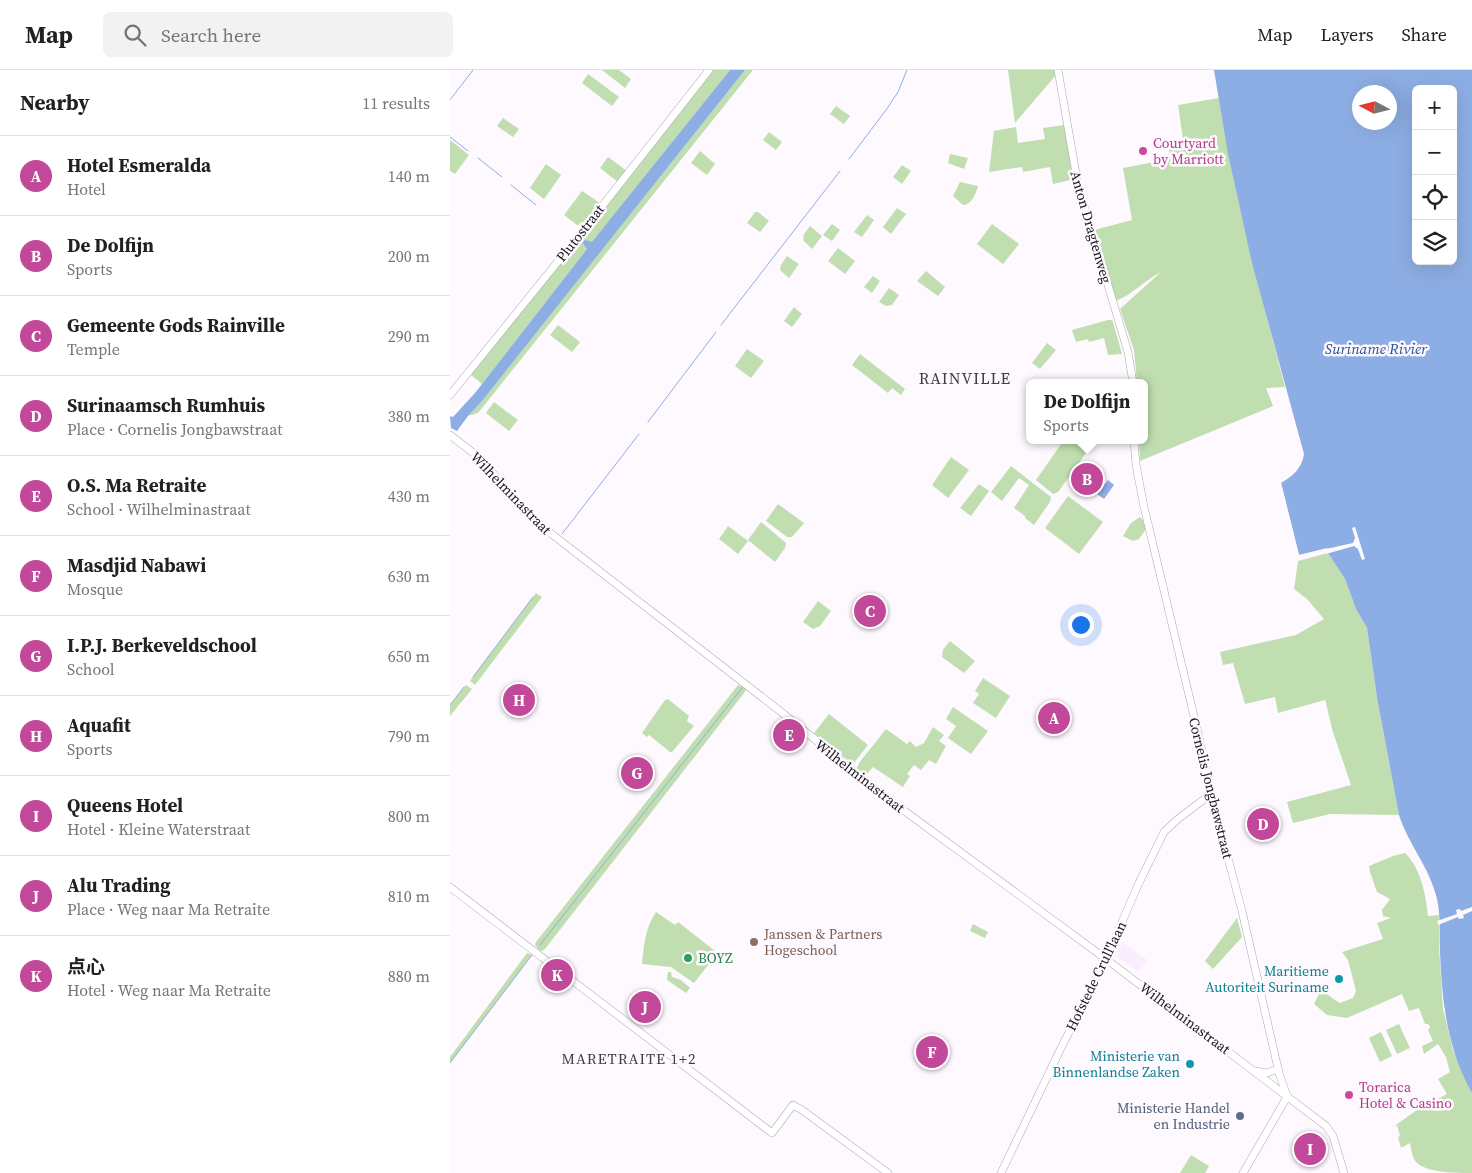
<!DOCTYPE html>
<meta charset="utf-8">
<style>
:root{--surface:#fff;--page:#f2f2f2;--text:#202124;--muted:#757577;--line:#e0e0e0;--accent:#c2489a}
body{margin:0;font-family:"Source Serif 4","Noto Sans SC",serif;background:var(--page);color:var(--text)}
.controls{position:absolute;right:15px;top:15px;display:grid;overflow:hidden;border-radius:8px;box-shadow:0 5px 20px #0002}
.controls button{width:45px;height:45px;display:grid;place-items:center;padding:0;border:0;border-bottom:1px solid var(--line);background:var(--surface);color:var(--text);font:25px sans-serif}
.compass{position:absolute;left:902px;top:15px;width:45px;height:45px;border-radius:50%;background:var(--surface);box-shadow:0 5px 20px #0002;rotate:277deg}
.you{position:absolute;left:630px;top:554px;width:18px;height:18px;margin:-12px;border:4px solid #fff;border-radius:50%;background:#1a73e8;box-shadow:0 0 0 8px #1a73e833}
.badge{display:grid;place-items:center;width:32px;height:32px;border-radius:50%;background:var(--accent);color:#fff;font-size:16px;font-weight:700}
.pin{position:absolute;translate:-50% -50%;border:2px solid #fff;box-shadow:0 1px 5px #0006}
.popup{position:absolute;left:576px;top:309px;width:122px;height:65px;box-sizing:border-box;display:grid;place-content:center;border-radius:8px;background:var(--surface);filter:drop-shadow(0 1px 4px #0005);font-size:16px;white-space:nowrap;color:var(--muted)}
.popup b{font-size:19px;color:var(--text)}
.popup::after{content:'';position:absolute;left:50%;top:100%;margin-left:-10px;border:10px solid transparent;border-top-color:var(--surface)}
.list{margin:0;padding:0;list-style:none}
h2{display:flex;justify-content:space-between;align-items:center;height:65px;margin:0;padding:0 20px;font-size:21px}
h2 small{font-size:16px;font-weight:400;color:var(--muted)}
.list li{display:grid;grid-template-columns:32px 1fr auto;gap:15px;align-items:center;box-sizing:border-box;height:80px;padding:0 20px;border-top:1px solid var(--line)}
.list b{display:block;font-size:19px;white-space:nowrap}
.list p{margin:0;font-size:16px;white-space:nowrap;color:var(--muted)}
.list em{font-size:16px;font-style:normal;color:var(--muted)}
.icon{flex:none;width:28px;height:28px;fill:none;stroke:currentColor;stroke-width:2;stroke-linecap:round;stroke-linejoin:round}
.map{position:relative;flex:none;width:1022px;height:1103px;overflow:hidden}
header{display:flex;align-items:center;gap:30px;box-sizing:border-box;height:70px;padding:0 25px;background:var(--surface);border-bottom:1px solid var(--line)}
header strong{font-size:24px}
nav{display:flex;gap:28px;margin-inline-start:auto;font-size:18px}
.search{width:350px;height:45px;background:var(--page);display:flex;align-items:center;gap:12px;box-sizing:border-box;padding:0 18px;border-radius:8px;color:var(--muted);font-size:19px}
main{display:flex}
aside{flex:1;background:var(--surface)}
.map>svg:first-child{display:block}
.built{fill:#faedfd}
.green{fill:#c0deaf}
.water{fill:#8daee4;fill-rule:evenodd}
.pier{fill:#fef9ff}
.lines{fill:none;stroke-linecap:round;stroke-linejoin:round}
.stream{stroke:#8daee4;stroke-width:1}
.secondary-casing{stroke:#b1a7b4;stroke-width:8}
.secondary{stroke:#fff;stroke-width:7}
.hotel-dot{fill:#d1479c;stroke:#fef9ff;stroke-width:2}
.education-dot{fill:#8d6e63;stroke:#fef9ff;stroke-width:2}
.leisure-dot{fill:#2e9e5b;stroke:#fef9ff;stroke-width:2}
.culture-dot{fill:#0f9aa8;stroke:#fef9ff;stroke-width:2}
.service-dot{fill:#5c6f8a;stroke:#fef9ff;stroke-width:2}
.labels{text-anchor:middle;stroke-width:5;stroke-linejoin:round;paint-order:stroke}
.hotel-label{font-size:14px;fill:#b23c85;stroke:#fef9ff;text-anchor:start}
.street-label{font-size:14px;fill:#19161a;stroke:#fef9ff}
.education-label{font-size:14px;fill:#785e54;stroke:#fef9ff;text-anchor:start}
.leisure-label{font-size:14px;fill:#27864d;stroke:#fef9ff;text-anchor:start}
.culture-label{font-size:14px;fill:#0d838f;stroke:#fef9ff;text-anchor:end}
.service-label{font-size:14px;fill:#4e5e75;stroke:#fef9ff;text-anchor:end}
.water-label{font-size:15px;font-style:italic;fill:#295091;stroke:#fef9ff}
.neighbourhood-label{font-size:15px;letter-spacing:1px;fill:#433b46;stroke:#fef9ff}
.quarter-label{font-size:16px;letter-spacing:1px;fill:#433b46;stroke:#fef9ff}
</style>
<header>
<strong>Map</strong>
<div class="search"><svg class="icon" aria-label="search" viewBox="0 0 24 24"><circle cx="10" cy="10" r="6"/><path d="M15 15l6 6"/></svg>Search here</div>
<nav><a>Map</a><a>Layers</a><a>Share</a></nav>
</header>
<main>
<aside>
<h2>Nearby<small>11 results</small></h2>
<ul class="list">
<li><span class="badge">A</span><div><b>Hotel Esmeralda</b><p>Hotel</p></div><em>140 m</em></li>
<li><span class="badge">B</span><div><b>De Dolfijn</b><p>Sports</p></div><em>200 m</em></li>
<li><span class="badge">C</span><div><b>Gemeente Gods Rainville</b><p>Temple</p></div><em>290 m</em></li>
<li><span class="badge">D</span><div><b>Surinaamsch Rumhuis</b><p>Place · Cornelis Jongbawstraat</p></div><em>380 m</em></li>
<li><span class="badge">E</span><div><b>O.S. Ma Retraite</b><p>School · Wilhelminastraat</p></div><em>430 m</em></li>
<li><span class="badge">F</span><div><b>Masdjid Nabawi</b><p>Mosque</p></div><em>630 m</em></li>
<li><span class="badge">G</span><div><b>I.P.J. Berkeveldschool</b><p>School</p></div><em>650 m</em></li>
<li><span class="badge">H</span><div><b>Aquafit</b><p>Sports</p></div><em>790 m</em></li>
<li><span class="badge">I</span><div><b>Queens Hotel</b><p>Hotel · Kleine Waterstraat</p></div><em>800 m</em></li>
<li><span class="badge">J</span><div><b>Alu Trading</b><p>Place · Weg naar Ma Retraite</p></div><em>810 m</em></li>
<li><span class="badge">K</span><div><b>点心</b><p>Hotel · Weg naar Ma Retraite</p></div><em>880 m</em></li>
</ul>
</aside>
<div class="map">
<svg width="1022" height="1103" viewBox="0 0 1022 1103">
<rect width="100%" height="100%" fill="#fef9ff"/>
<!-- built -->
<polygon class="built" points="672,872 697,890 689,902 666,886"/>
<!-- green -->
<g class="green">
<polygon points="152,0 169,0 181,9 175,18"/>
<polygon points="261,0 280,0 142,173 135,170 133,172 137,179 32,314 20,304"/>
<polygon points="295,0 303,0 28,343 18,346 31,332"/>
<polygon points="558,0 605,0 606,5 565,53"/>
<polygon points="138,4 169,27 162,36 132,13"/>
<path d="M769 28C784 126 810 221 835 317L816 318 823 336 690 391 689 370H694V313H687L684 280 670 239 711 202C695 210 683 224 666 231L644 160 682 150 673 98 720 89 719 80 734 76 728 35Z"/>
<polygon points="386,36 400,46 394,54 380,44"/>
<polygon points="53,48 69,59 63,67 47,56"/>
<polygon points="614,55 625,109 603,114 600,97 573,102 572,97 539,102 544,61 566,57 568,73 595,69 593,58"/>
<polygon points="319,62 332,72 326,80 313,70"/>
<polygon points="0,70 19,85 5,104 0,101"/>
<polygon points="250,81 265,94 257,105 241,93"/>
<polygon points="500,84 518,88 514,99 498,93"/>
<polygon points="158,87 177,101 168,112 150,98"/>
<polygon points="96,94 111,105 94,129 80,118"/>
<polygon points="452,95 461,101 452,114 443,107"/>
<path d="M510 112 528 116C526 124 521 135 513 135L503 126Z"/>
<polygon points="132,121 150,133 133,155 127,155 114,145"/>
<polygon points="447,138 456,144 441,164 433,157"/>
<polygon points="305,142 308,142 319,151 310,162 297,153"/>
<polygon points="417,145 424,150 412,167 404,162"/>
<polygon points="382,154 390,160 382,171 373,165"/>
<polygon points="542,154 569,174 553,194 527,174"/>
<polygon points="360,156 372,166 362,179 353,170 354,164"/>
<polygon points="388,178 405,191 395,204 378,191"/>
<polygon points="337,186 349,194 339,208 330,200 331,195"/>
<polygon points="476,201 495,217 488,226 467,211"/>
<polygon points="423,206 430,211 422,223 414,217"/>
<polygon points="439,218 449,225 442,235 436,236 429,232"/>
<polygon points="344,237 352,244 342,257 334,251"/>
<polygon points="658,250 662,250 663,252 672,284 658,285 654,268 639,272 638,269 626,272 622,260"/>
<polygon points="108,255 130,272 122,282 100,265"/>
<polygon points="597,273 606,280 590,299 582,293"/>
<polygon points="297,279 314,291 301,308 285,296"/>
<polygon points="410,284 455,319 451,325 442,318 438,323 402,295"/>
<polygon points="44,332 68,350 59,361 36,343"/>
<polygon points="614,370 637,370 641,376 608,422 603,424 586,410"/>
<polygon points="501,387 519,400 498,428 482,415"/>
<polygon points="561,396 601,427 600,432 584,455 575,448 575,446 564,438 579,415 569,408 552,431 541,422"/>
<polygon points="529,414 539,421 521,446 510,438"/>
<polygon points="618,426 653,452 629,484 595,458"/>
<polygon points="328,434 354,453 342,467 337,467 316,451"/>
<polygon points="690,447 695,453 696,459 689,469 683,471 673,466 681,453"/>
<polygon points="311,452 336,473 335,478 325,492 298,470"/>
<polygon points="278,456 298,471 288,484 269,469"/>
<polygon points="878,483 895,509 906,539 917,558 927,628 949,745 880,744 843,753 837,732 901,715 882,659 876,633 875,630 828,643 825,627 795,634 783,593 773,595 770,582 846,565 874,549 857,529 844,519 848,491"/>
<polygon points="86,523 92,527 25,615 20,611"/>
<polygon points="368,531 381,541 370,556 363,559 353,552"/>
<polygon points="500,571 525,591 514,603 492,587 493,580"/>
<polygon points="533,608 560,626 546,648 523,633 529,624 525,621"/>
<polygon points="16,615 22,619 0,646 0,635"/>
<polygon points="288,615 295,618 296,620 291,627 95,879 92,881 89,880 85,875 86,872"/>
<polygon points="218,629 239,646 237,651 244,656 222,682 220,682 199,665 197,667 192,663 215,630"/>
<polygon points="503,637 538,661 521,684 498,668 506,656 496,649"/>
<polygon points="379,644 418,675 403,694 364,663"/>
<polygon points="483,657 494,665 489,671 496,676 486,694 479,690 471,700 464,695 457,704 460,706 453,717 423,697 416,705 407,698 409,693 436,659 457,674 460,671 466,677 474,673"/>
<path d="M955 783C971 798 976 826 978 846L989 845V877L993 939 1003 980 1022 1023V1103C1006 1103 976 1103 966 1092 962 1087 961 1079 960 1073L951 1078 948 1067 950 1066 947 1055 943 1057 967 1040 997 1024 988 1009 1000 1002 996 987 988 974 974 984 972 976 983 971 978 960 980 957 978 954H975L969 938 959 941 952 924 897 948 877 945 864 934 869 924 876 923 882 928 890 933 903 928 906 921 898 890 892 882 933 869 927 853 941 848 933 846 932 840 940 829 927 822 920 802 919 796 943 786Z"/>
<path d="M206 842 225 855 228 852 265 881 266 885 244 913 221 897 192 894C194 875 195 858 206 842Z"/>
<polygon points="787,848 792,867 763,899 755,891"/>
<polygon points="523,854 538,862 535,868 520,861"/>
<polygon points="77,883 82,885 0,993 0,987"/>
<polygon points="218,902 221,902 222,907 231,910 240,918 236,923 217,910"/>
<polygon points="949,954 960,978 947,984 936,960"/>
<polygon points="931,962 942,986 930,992 919,968"/>
<polygon points="741,1085 759,1096 755,1103 730,1103"/>
</g>
<!-- water -->
<g class="water">
<polygon points="280,0 295,0 32,331 18,346 7,361 1,358 0,346 3,347 25,323 137,179 132,172 135,170 142,172"/>
<path d="M764 0H1022V1023C997 978 992 933 990 882 989 864 991 847 987 829 980 798 958 774 949 745L927 628 917 558 906 539 895 509 878 483 877 478 849 485 831 413C843 406 852 398 854 384L802 193 778 84ZM966 19H1003V191H966ZM909 22H939V52H909Z"/>
<polygon points="658,410 664,415 654,429 647,424"/>
</g>
<!-- pier -->
<g class="pier">
<polygon points="831,413 849,485 903,473 905,468 902,458 905,457 915,489 912,490 908,479 904,476 876,484 875,481 847,487 829,414"/>
<polygon points="1022,837 1022,841 1013,845 1014,848 1009,849 1008,847 988,855 987,851 1007,844 1006,840 1010,839 1011,841"/>
</g>
<g class="lines">
<!-- stream -->
<g class="stream">
<polyline points="0,30 23,0"/>
<polyline points="0,67 18,81"/>
<polyline points="28,88 52,107"/>
<polyline points="399,89 436,40 448,22 457,0"/>
<polyline points="61,115 86,135"/>
<polyline points="271,255 390,101"/>
<polyline points="198,352 266,262"/>
<polyline points="112,464 189,364"/>
<polyline points="23,607 83,527"/>
<polyline points="0,635 14,617"/>
<polyline points="90,875 292,618"/>
<polyline points="0,993 82,885"/>
</g>
<!-- secondary casing -->
<g class="secondary-casing">
<g id="secondary">
<polyline points="608,0 628,115 678,282 683,313"/>
<polyline points="0,325 131,163 259,0"/>
<polyline points="0,365 30,388 75,441 103,465 330,641 441,731 656,889 876,1056 883,1066 894,1103"/>
<polyline points="684,370 686,395 694,437 749,667 761,724 792,841 829,1003 837,1026"/>
<polyline points="0,817 322,1063 343,1035 352,1040 438,1103"/>
<polyline points="806,1001 817,1003 828,999"/>
<polyline points="551,1103 610,980 656,889 688,815 714,762 728,749 761,724"/>
<polyline points="793,1103 837,1027"/>
</g>
</g>
<!-- secondary -->
<use href="#secondary" class="secondary"/>
</g>
<!-- markers -->
<g class="hotel-dot">
<circle cx="693" cy="81" r="5"/>
<circle cx="899" cy="1025" r="5"/>
</g>
<circle class="education-dot" cx="304" cy="872" r="5"/>
<circle class="leisure-dot" cx="238" cy="888" r="5"/>
<g class="culture-dot">
<circle cx="889" cy="909" r="5"/>
<circle cx="740" cy="994" r="5"/>
</g>
<circle class="service-dot" cx="790" cy="1046" r="5"/>
<g class="labels">
<!-- hotel labels -->
<g class="hotel-label">
<text x="703" y="78">Courtyard<tspan x="703" dy="16">by Marriott</tspan></text>
<text x="909" y="1022">Torarica<tspan x="909" dy="16">Hotel &amp; Casino</tspan></text>
</g>
<!-- street labels -->
<g class="street-label">
<text transform="translate(641 157) rotate(74)" y="5">Anton Dragtenweg</text>
<text transform="translate(130 163) rotate(-52)" y="5">Plutostraat</text>
<text transform="translate(61 423) rotate(46)" y="5">Wilhelminastraat</text>
<text transform="translate(410 706) rotate(38)" y="5">Wilhelminastraat</text>
<text transform="translate(761 718) rotate(76)" y="5">Cornelis Jongbawstraat</text>
<text transform="translate(646 906) rotate(-64)" y="5">Hofstede Crull'laan</text>
<text transform="translate(735 948) rotate(37)" y="5">Wilhelminastraat</text>
</g>
<!-- education labels -->
<g class="education-label">
<text x="314" y="869">Janssen &amp; Partners<tspan x="314" dy="16">Hogeschool</tspan></text>
</g>
<!-- leisure labels -->
<g class="leisure-label">
<text x="248" y="893">BOYZ</text>
</g>
<!-- culture labels -->
<g class="culture-label">
<text x="879" y="906">Maritieme<tspan x="879" dy="16">Autoriteit Suriname</tspan></text>
<text x="730" y="991">Ministerie van<tspan x="730" dy="16">Binnenlandse Zaken</tspan></text>
</g>
<!-- service labels -->
<g class="service-label">
<text x="780" y="1043">Ministerie Handel<tspan x="780" dy="16">en Industrie</tspan></text>
</g>
<!-- water labels -->
<g class="water-label">
<text x="926" y="284">Suriname Rivier</text>
</g>
<!-- neighbourhood labels -->
<g class="neighbourhood-label">
<text x="179" y="994">MARETRAITE 1+2</text>
</g>
<!-- quarter labels -->
<g class="quarter-label">
<text x="515" y="314">RAINVILLE</text>
</g>
</g>
</svg>
<div class="controls">
<button>+</button>
<button>−</button>
<button><svg class="icon" aria-label="locate" viewBox="0 0 24 24"><circle cx="12" cy="12" r="6"/><path d="M12 2v4M12 18v4M2 12h4M18 12h4"/></svg></button>
<button><svg class="icon" aria-label="layers" viewBox="0 0 24 24"><path d="M12 4l9 5-9 5-9-5zM3 14l9 5 9-5"/></svg></button>
</div>
<svg class="compass" viewBox="-18 -18 36 36"><path d="M0-13l5 13h-10z" fill="#e53935"/><path d="M0 13l5-13h-10z" fill="#757577"/></svg>
<div class="you"></div>
<div class="pin badge" style="left:604px;top:648px">A</div>
<div class="pin badge" style="left:637px;top:409px">B</div>
<div class="popup"><b>De Dolfijn</b>Sports</div>
<div class="pin badge" style="left:420px;top:541px">C</div>
<div class="pin badge" style="left:813px;top:754px">D</div>
<div class="pin badge" style="left:339px;top:665px">E</div>
<div class="pin badge" style="left:482px;top:982px">F</div>
<div class="pin badge" style="left:187px;top:703px">G</div>
<div class="pin badge" style="left:69px;top:630px">H</div>
<div class="pin badge" style="left:860px;top:1079px">I</div>
<div class="pin badge" style="left:195px;top:937px">J</div>
<div class="pin badge" style="left:107px;top:905px">K</div>
</div>
</main>
